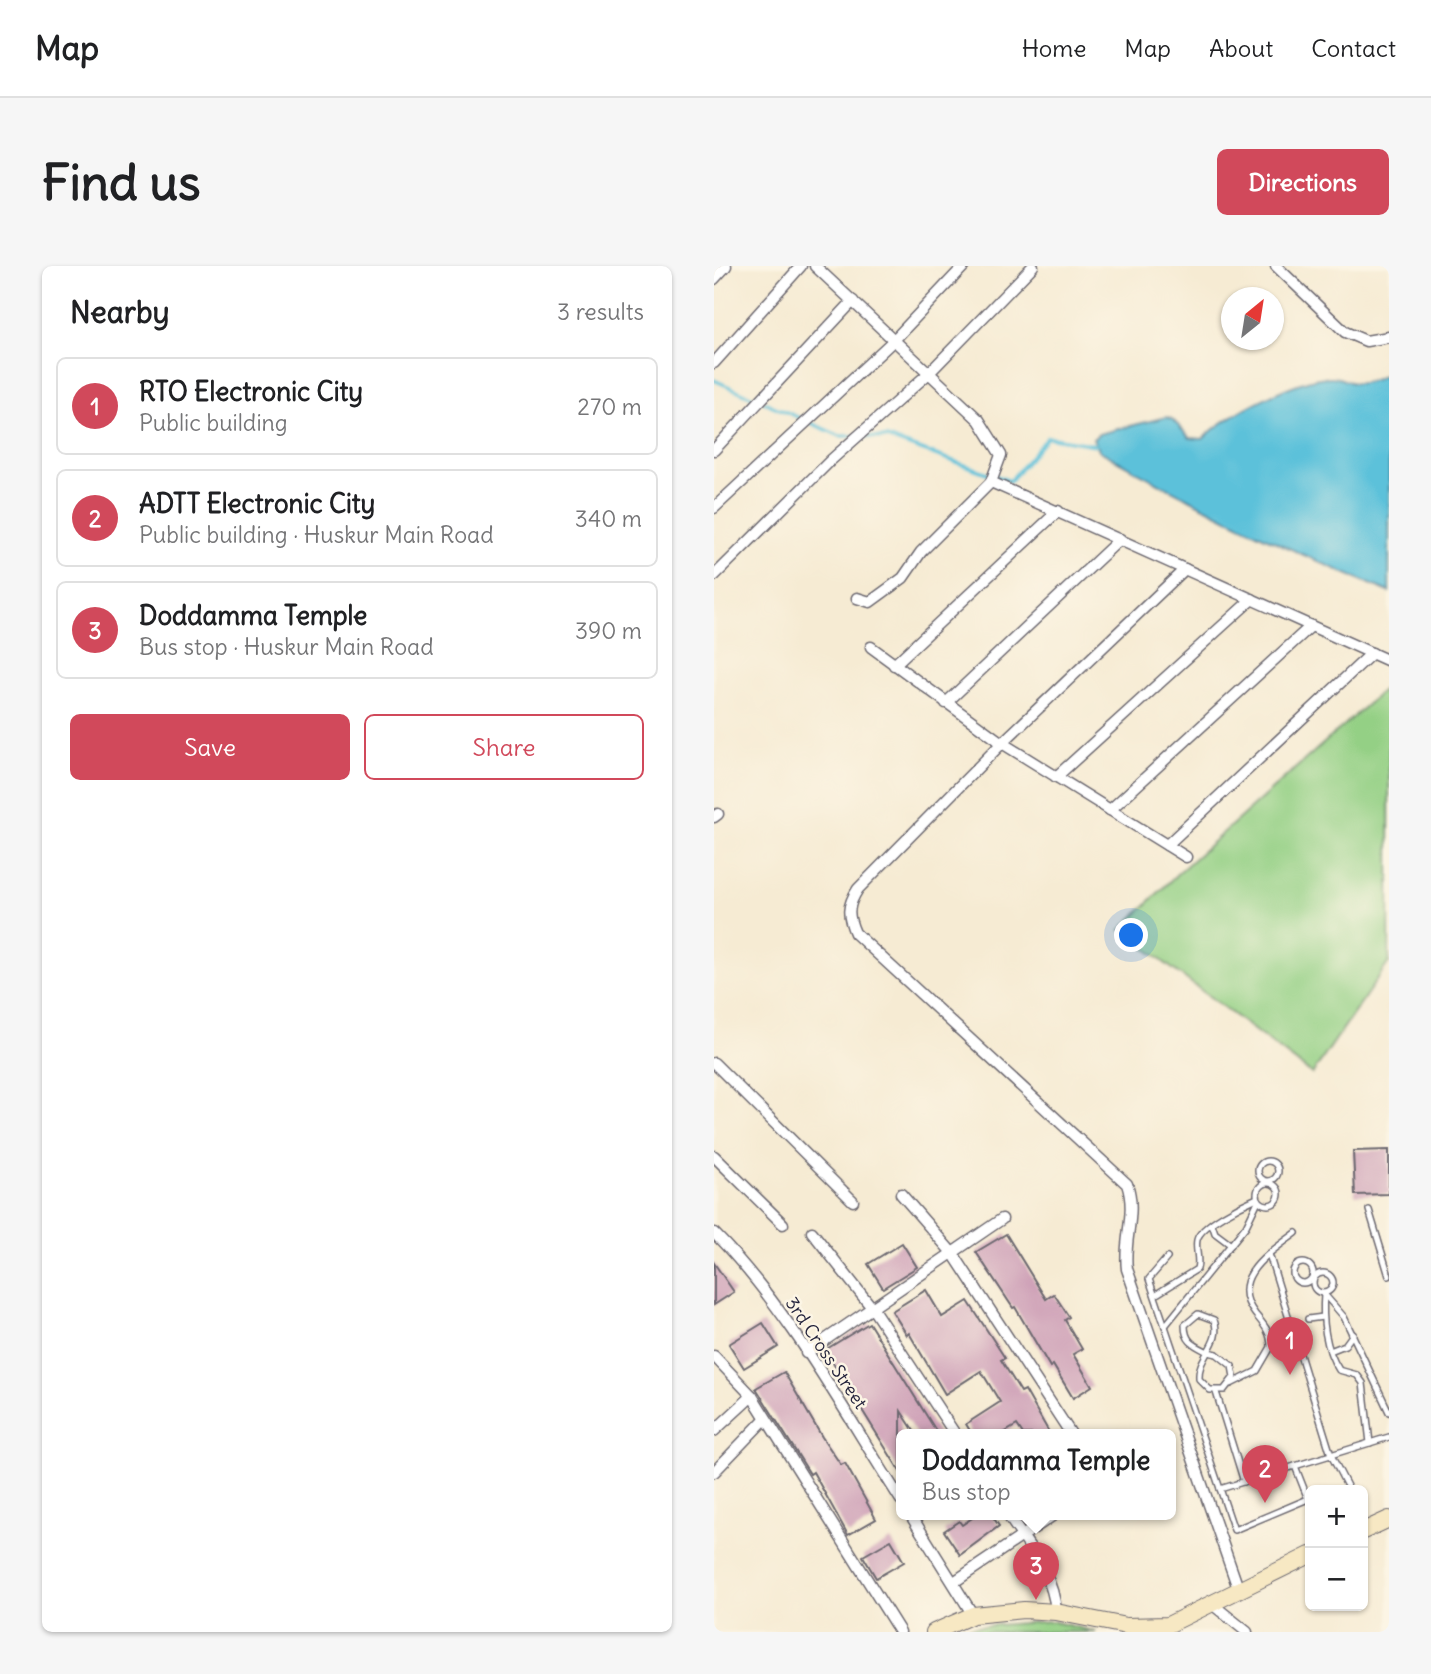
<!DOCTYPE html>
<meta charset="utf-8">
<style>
:root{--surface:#fff;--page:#f6f6f6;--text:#202124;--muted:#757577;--line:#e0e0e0;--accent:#d1495b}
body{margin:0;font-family:Delius,sans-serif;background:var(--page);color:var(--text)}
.controls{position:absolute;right:21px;bottom:21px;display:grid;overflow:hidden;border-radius:10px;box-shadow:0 2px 5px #0004}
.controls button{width:63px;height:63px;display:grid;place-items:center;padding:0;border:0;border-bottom:2px solid var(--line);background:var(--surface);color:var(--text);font:35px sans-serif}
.compass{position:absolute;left:507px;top:21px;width:63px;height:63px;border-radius:50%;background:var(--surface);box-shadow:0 2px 5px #0004;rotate:30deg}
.you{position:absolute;left:418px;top:670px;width:24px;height:24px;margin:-18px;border:5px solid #fff;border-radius:50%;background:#1a73e8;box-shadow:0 0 0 10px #1a73e833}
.badge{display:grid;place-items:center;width:46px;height:46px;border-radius:50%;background:var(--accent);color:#fff;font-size:23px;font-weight:700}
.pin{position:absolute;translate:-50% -58px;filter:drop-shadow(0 2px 4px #0008)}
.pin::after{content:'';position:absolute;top:37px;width:24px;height:21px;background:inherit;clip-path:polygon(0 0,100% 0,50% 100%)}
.popup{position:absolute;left:182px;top:1163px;width:280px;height:91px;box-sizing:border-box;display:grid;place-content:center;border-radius:10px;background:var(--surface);filter:drop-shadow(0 2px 5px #0005);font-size:23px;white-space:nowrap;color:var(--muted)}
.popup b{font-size:26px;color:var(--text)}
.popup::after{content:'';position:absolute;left:50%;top:100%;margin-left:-14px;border:14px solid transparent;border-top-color:var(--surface)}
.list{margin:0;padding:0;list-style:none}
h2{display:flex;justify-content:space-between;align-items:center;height:91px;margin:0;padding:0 28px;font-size:30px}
h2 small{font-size:23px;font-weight:400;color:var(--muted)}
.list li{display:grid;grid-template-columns:46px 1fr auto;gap:21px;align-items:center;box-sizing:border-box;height:98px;margin:0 14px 14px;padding:0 14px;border:2px solid var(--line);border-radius:10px}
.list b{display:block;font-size:26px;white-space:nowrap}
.list p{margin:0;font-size:23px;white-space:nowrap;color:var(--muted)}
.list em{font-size:23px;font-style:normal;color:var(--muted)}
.actions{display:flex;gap:14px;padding:21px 28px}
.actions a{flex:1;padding:16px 0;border:2px solid var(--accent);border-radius:10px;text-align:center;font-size:24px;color:var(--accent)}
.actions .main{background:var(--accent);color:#fff}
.map{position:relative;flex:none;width:675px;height:1366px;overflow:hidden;border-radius:10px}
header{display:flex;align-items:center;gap:42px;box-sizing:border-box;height:98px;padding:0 35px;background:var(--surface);border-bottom:2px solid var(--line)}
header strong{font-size:33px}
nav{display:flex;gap:38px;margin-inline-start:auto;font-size:24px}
.intro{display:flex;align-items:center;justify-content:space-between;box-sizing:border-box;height:168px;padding:0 42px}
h1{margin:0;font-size:49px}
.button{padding:18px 32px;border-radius:10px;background:var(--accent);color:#fff;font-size:24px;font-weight:700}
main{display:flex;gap:42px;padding:0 42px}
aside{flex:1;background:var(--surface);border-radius:10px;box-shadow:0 2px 5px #0004}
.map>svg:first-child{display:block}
.green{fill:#94d085;stroke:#5b7960;stroke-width:2}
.water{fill:#5cc1da;stroke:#3f728a;stroke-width:2}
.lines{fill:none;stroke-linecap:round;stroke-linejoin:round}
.stream{stroke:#5cc1da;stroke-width:3.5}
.building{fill:#cfa2b8}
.lane-casing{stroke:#6c6870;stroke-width:8}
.street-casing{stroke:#6c6870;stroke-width:13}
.secondary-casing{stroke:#6c6870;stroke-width:18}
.lane{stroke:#fff;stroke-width:5}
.street{stroke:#fff;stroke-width:10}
.secondary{stroke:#f7e8c3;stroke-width:16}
.labels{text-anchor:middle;stroke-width:5;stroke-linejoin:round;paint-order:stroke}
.street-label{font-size:18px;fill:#22223b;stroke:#fcf5e5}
</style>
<header>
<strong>Map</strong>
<nav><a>Home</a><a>Map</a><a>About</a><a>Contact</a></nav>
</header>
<div class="intro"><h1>Find us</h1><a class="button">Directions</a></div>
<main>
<aside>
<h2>Nearby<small>3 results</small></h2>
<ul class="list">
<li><span class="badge">1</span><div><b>RTO Electronic City</b><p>Public building</p></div><em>270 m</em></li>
<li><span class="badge">2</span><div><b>ADTT Electronic City</b><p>Public building · Huskur Main Road</p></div><em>340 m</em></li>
<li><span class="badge">3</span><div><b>Doddamma Temple</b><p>Bus stop · Huskur Main Road</p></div><em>390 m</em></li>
</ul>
<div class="actions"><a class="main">Save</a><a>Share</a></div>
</aside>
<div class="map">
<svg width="675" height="1366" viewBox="0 0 675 1366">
<rect width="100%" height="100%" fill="#fcf5e5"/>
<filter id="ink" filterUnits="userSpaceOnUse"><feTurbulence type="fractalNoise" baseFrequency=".0143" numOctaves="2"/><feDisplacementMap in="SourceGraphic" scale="14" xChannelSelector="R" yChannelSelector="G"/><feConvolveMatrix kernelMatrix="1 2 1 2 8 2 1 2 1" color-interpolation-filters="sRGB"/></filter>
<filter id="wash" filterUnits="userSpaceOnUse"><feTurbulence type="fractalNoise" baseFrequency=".00686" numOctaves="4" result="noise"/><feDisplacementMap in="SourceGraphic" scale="28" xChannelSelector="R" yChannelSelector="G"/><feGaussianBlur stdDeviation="1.57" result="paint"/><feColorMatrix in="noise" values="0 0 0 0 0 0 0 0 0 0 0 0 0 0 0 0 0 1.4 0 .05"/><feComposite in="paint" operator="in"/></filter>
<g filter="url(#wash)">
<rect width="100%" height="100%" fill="#f6ebd3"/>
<!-- green -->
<g class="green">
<polygon points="675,419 675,696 598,808 407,664 464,607"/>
<polygon points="337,1355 382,1366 247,1366 257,1361"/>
</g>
<!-- water -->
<path class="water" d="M675 107V326C575 285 480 238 386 185L379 173 385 168 452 151 458 153 476 172 489 173C511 149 586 110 618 111 626 111 632 116 639 117 651 119 665 112 675 107Z"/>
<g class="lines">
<!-- stream -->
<g class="stream">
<polyline points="0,114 43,133"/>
<polyline points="50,136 126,170 140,170"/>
<polyline points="148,171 173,172 296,215 333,171 382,179"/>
</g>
</g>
<g id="blocks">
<!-- building -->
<g class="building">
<polygon points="675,884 675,928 641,929 639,885"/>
<polygon points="292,968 332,1033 340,1028 355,1051 351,1054 368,1083 359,1088 378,1120 359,1132 339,1099 336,1101 301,1041 299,1042 262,986"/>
<polygon points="188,977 203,1001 169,1022 154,998"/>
<polygon points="0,997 20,1026 0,1039"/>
<polygon points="212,1024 228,1051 254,1035 291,1092 287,1094 307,1126 311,1124 336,1168 309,1168 303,1159 288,1168 258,1168 252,1158 286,1136 267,1105 231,1128 195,1067 193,1069 178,1045"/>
<polygon points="49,1057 64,1081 30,1102 15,1078"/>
<polygon points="155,1057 224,1168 202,1168 187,1145 187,1207 111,1084"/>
<polygon points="70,1106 108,1171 127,1199 131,1197 162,1253 134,1269 99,1206 96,1208 42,1122"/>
<polygon points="264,1248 277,1248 285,1260 246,1289 230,1265 245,1255 248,1259"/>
<polygon points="177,1274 190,1296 162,1312 149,1290"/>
</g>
</g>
</g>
<g filter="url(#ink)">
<use href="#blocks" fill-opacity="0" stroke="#6c6870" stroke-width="2"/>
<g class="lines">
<!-- lane casing -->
<g class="lane-casing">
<g id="lane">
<circle cx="554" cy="905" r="10"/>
<circle cx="554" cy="928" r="11"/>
<polyline points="655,944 675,1010"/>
<polyline points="498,958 501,967 517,979"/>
<polyline points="555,988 617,1189 635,1224"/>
<polyline points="453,992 435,1013 520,1264 594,1233 581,1200"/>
<circle cx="589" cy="1007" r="10"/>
<circle cx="609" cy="1017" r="10"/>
<path d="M610 1028C608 1053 611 1083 625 1104L643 1109 649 1117 656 1177"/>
<polyline points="610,1028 630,1051 675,1146"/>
<path d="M441 1029 483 1003C486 993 481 984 483 974 486 959 529 938 543 932"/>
<polyline points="594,1053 609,1051"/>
<polyline points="451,1060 532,960 544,935"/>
<polyline points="616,1085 631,1079 639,1068"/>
<path d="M494 1086 503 1088 518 1100 520 1111 510 1124H496L485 1113C483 1090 509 1077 500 1054L484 1048 471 1059C471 1076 480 1079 494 1086"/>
<path d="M517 1118 543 1105 557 1081C557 1066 550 1059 541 1048 513 1012 556 987 582 967"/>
<polyline points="502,1126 530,1216"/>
<polyline points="506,1223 675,1171"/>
</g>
</g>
<!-- street casing -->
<g class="street-casing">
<g id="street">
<polyline points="101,0 265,154 287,189 277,216 675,395"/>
<polyline points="562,0 631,66 652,75 675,71"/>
<polyline points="0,13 12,0"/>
<polyline points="0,97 87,0"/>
<polyline points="0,184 139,35"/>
<polyline points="0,242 180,74 250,0"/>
<path d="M471 303 288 477 144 623C133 640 133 649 141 667L413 918C423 947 409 974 413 1003L524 1322"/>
<polyline points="0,310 117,194 215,107 319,0"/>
<polyline points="143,332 156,336 189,312 207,286 277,216"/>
<polyline points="157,381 288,477 472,591"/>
<polyline points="180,399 344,245"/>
<polyline points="232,437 406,273"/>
<polyline points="342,511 538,333"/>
<polyline points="396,544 597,360"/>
<polyline points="0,551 4,548"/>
<polyline points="453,579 658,387"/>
<polyline points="0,797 139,935"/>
<polyline points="0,890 69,958"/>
<polyline points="187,928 240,989 357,1168"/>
<polyline points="98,966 159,1043 241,1168"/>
<path d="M0 967C73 1040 131 1147 187 1234"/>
<polyline points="92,1087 288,953"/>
<polyline points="0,1090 38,1130 186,1366"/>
<polyline points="0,1165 38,1130"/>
<polyline points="0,1206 51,1153"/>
<polyline points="196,1248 259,1349"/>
<path d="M293 1248C313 1278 340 1309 342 1346"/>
<polyline points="240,1316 341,1248"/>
<polyline points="498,1338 533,1366"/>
</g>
</g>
<!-- secondary casing -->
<g class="secondary-casing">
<g id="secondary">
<polyline points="649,1265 675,1253"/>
<polyline points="220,1366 259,1349 310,1344 342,1346 412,1360 454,1359 596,1289"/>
</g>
</g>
<!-- lane -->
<use href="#lane" class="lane"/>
<!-- street -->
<use href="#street" class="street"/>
<!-- secondary -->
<use href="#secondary" class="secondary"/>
</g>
</g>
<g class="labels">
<!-- street labels -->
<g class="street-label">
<text transform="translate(112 1087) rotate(56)" y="6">3rd Cross Street</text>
</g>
</g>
</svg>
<div class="controls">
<button>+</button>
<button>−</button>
</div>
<svg class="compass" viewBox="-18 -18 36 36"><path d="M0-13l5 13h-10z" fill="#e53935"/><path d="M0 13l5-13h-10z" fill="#757577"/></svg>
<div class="you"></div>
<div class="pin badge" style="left:576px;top:1109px">1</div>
<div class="pin badge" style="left:551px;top:1237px">2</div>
<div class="pin badge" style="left:322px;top:1334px">3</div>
<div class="popup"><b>Doddamma Temple</b>Bus stop</div>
</div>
</main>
